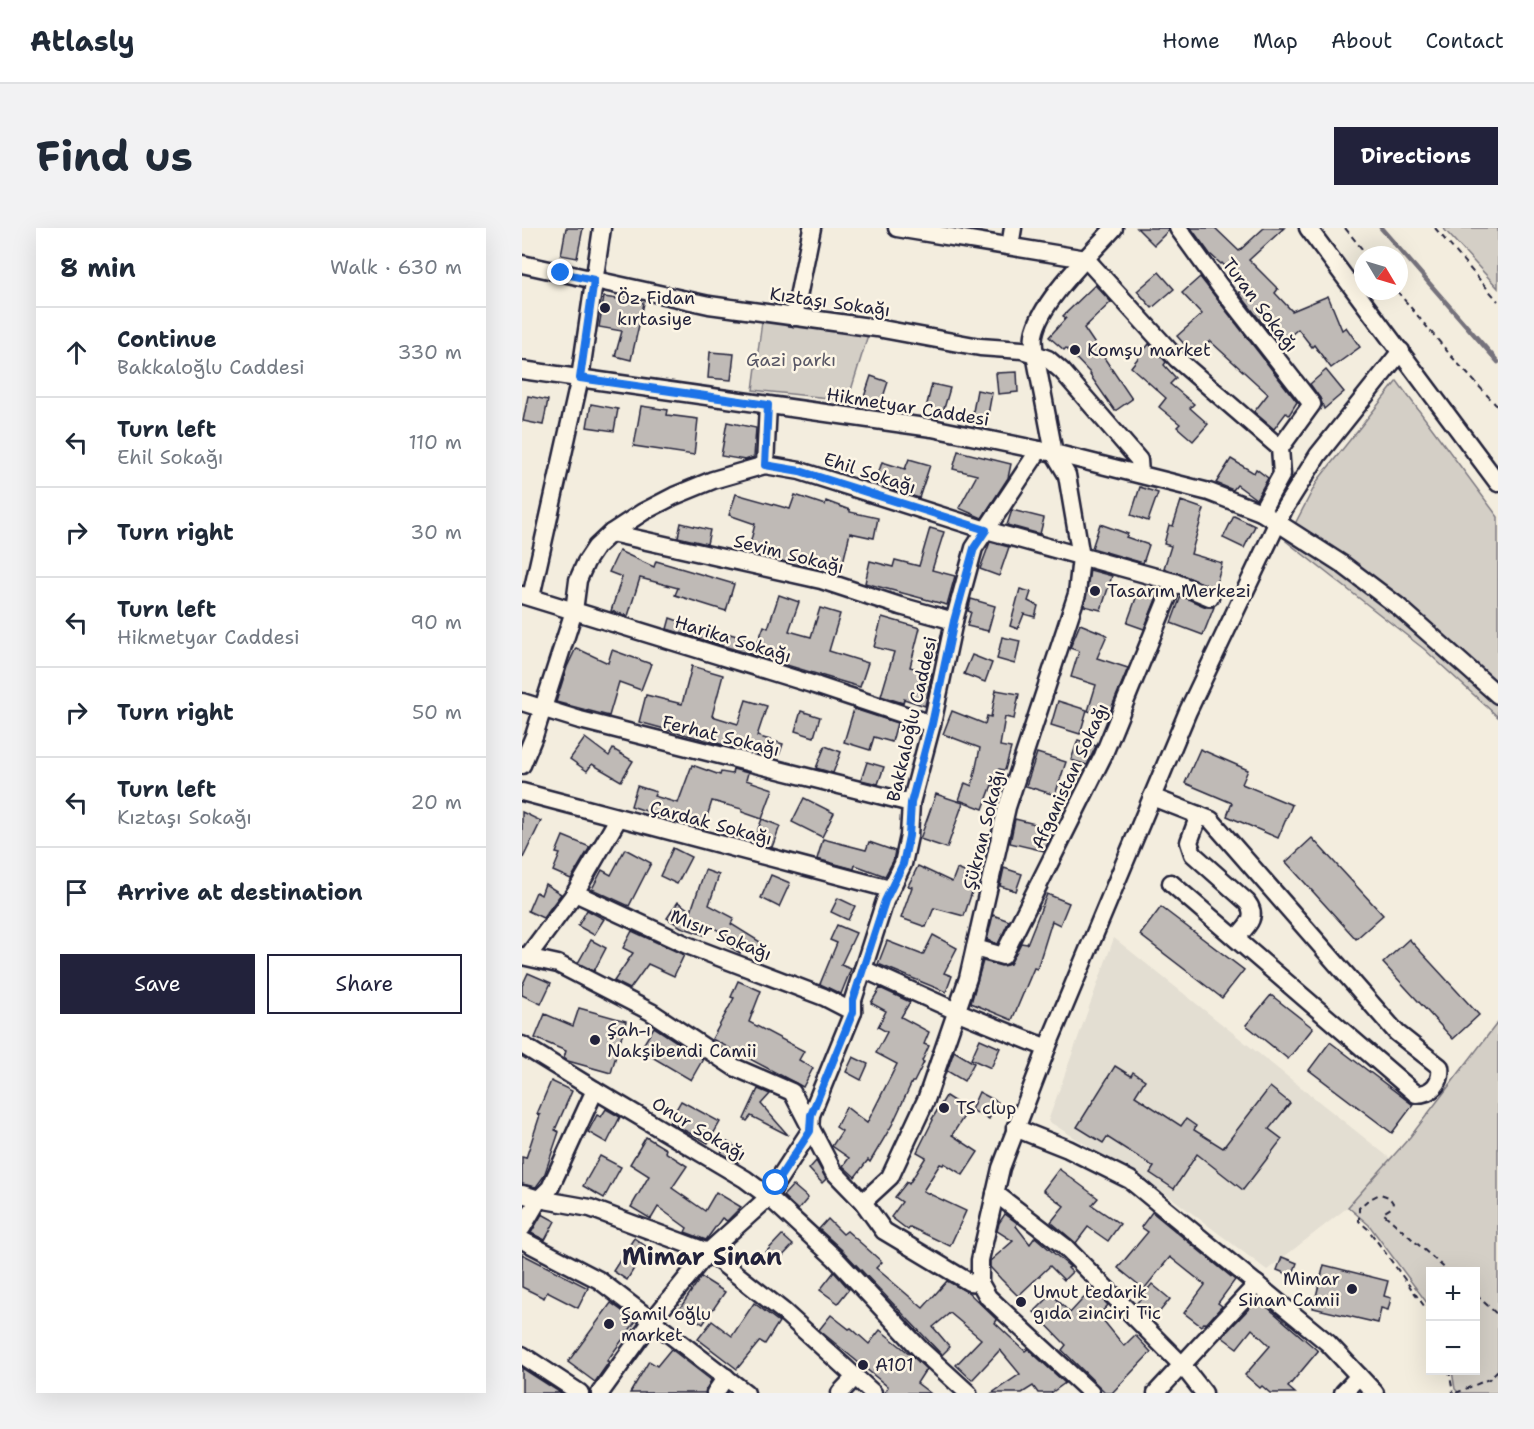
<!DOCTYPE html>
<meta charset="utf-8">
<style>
:root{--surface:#fff;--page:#f2f2f3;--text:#1f2937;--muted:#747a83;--line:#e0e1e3;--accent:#22223b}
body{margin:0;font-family:"Shantell Sans",sans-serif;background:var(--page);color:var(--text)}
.controls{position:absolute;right:18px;bottom:18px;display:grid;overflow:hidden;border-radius:0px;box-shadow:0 6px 24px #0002}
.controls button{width:54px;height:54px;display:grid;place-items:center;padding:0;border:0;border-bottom:2px solid var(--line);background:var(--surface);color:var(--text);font:30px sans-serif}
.compass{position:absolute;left:832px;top:18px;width:54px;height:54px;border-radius:50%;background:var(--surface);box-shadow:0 6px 24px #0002;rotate:128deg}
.stop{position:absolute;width:18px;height:18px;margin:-14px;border:4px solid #1a73e8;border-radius:50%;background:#fff}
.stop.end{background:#1a73e8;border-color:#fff;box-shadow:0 2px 6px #0008}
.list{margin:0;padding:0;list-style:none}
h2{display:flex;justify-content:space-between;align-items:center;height:78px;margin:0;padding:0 24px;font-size:26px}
h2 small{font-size:20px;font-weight:400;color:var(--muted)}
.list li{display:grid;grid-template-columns:39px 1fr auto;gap:18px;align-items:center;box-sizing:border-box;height:90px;padding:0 24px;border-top:2px solid var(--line)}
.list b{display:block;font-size:22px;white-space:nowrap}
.list p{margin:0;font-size:20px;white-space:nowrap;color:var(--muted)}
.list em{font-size:20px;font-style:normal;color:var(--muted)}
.actions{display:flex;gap:12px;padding:18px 24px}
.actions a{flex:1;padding:14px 0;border:2px solid var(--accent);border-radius:0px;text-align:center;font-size:21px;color:var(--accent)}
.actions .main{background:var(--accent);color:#fff}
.icon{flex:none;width:33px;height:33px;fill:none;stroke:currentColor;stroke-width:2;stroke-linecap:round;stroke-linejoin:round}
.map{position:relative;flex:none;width:976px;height:1165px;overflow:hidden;border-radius:0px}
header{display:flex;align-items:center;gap:36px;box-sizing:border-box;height:84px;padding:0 30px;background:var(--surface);border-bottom:2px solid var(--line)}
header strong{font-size:28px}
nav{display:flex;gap:33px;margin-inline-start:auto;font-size:21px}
.intro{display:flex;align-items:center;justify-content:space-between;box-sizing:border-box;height:144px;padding:0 36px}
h1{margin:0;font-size:42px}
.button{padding:15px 27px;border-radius:0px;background:var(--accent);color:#fff;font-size:21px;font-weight:700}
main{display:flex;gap:36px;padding:0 36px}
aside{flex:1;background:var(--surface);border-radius:0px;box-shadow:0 6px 24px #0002}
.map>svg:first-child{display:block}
.built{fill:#e3ded2}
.green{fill:#d4cfc6;stroke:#7b7880;stroke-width:1.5}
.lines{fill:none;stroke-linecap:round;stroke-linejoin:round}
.stream{stroke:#75727b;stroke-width:4.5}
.building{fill:#bfbab6;stroke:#22223b;stroke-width:1.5}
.minor-casing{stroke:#22223b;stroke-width:21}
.path{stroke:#22223b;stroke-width:2;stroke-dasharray:6 4.5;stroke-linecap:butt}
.minor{stroke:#fcf5e5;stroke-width:16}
.route{stroke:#1a73e8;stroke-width:8}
.poi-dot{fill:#22223b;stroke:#fcf5e5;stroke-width:2}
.labels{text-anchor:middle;stroke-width:5;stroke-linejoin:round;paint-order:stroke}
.poi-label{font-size:18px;fill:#22223b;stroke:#fcf5e5;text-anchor:start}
.street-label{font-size:18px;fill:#22223b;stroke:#fcf5e5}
.park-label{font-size:18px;fill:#575665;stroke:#fcf5e5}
.district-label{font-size:24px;font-weight:bold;fill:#22223b;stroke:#fcf5e5}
</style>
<header>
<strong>Atlasly</strong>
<nav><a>Home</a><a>Map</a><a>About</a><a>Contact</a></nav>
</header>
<div class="intro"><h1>Find us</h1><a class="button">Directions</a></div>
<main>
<aside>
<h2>8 min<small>Walk · 630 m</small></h2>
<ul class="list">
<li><svg class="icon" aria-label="ahead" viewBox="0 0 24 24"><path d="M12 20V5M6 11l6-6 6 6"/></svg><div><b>Continue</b><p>Bakkaloğlu Caddesi</p></div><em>330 m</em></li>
<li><svg class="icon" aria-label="left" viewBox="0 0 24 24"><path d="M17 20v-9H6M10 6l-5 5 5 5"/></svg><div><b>Turn left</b><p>Ehil Sokağı</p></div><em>110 m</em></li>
<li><svg class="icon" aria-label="right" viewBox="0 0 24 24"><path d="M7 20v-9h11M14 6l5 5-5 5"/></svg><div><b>Turn right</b></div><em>30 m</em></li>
<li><svg class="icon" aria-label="left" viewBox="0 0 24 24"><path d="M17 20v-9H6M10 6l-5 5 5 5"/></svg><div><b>Turn left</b><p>Hikmetyar Caddesi</p></div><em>90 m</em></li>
<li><svg class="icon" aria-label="right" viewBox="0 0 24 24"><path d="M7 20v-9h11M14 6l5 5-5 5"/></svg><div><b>Turn right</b></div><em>50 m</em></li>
<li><svg class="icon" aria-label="left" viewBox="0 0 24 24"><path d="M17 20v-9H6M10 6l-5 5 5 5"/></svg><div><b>Turn left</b><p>Kıztaşı Sokağı</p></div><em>20 m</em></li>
<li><svg class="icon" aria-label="arrive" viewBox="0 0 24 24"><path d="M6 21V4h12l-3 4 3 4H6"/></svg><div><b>Arrive at destination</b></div></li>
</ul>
<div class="actions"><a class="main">Save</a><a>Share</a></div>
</aside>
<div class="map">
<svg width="976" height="1165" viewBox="0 0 976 1165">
<rect width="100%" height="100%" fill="#f3edde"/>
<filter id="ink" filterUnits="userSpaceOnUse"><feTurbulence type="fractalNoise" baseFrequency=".0167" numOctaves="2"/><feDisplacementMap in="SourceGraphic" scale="12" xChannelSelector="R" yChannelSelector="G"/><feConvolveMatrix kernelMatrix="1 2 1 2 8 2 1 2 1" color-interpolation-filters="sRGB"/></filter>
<g filter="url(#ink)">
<!-- built -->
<polygon class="built" points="592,710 869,931 826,979 745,1042 651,971 526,893"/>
<!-- green -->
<g class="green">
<polygon points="921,0 976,0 976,60"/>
<polygon points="240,93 346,107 326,172 231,162"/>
<polygon points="875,153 976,289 976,489 902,421 764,313 796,252"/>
<polygon points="976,794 976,1165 937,1165 933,1161 930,1143 954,1142 954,1044 908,1044 908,1079 847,997 826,979 888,909"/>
</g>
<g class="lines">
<!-- stream -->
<polyline class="stream" points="859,0 976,134"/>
</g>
<!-- building -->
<g class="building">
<polygon points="44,0 61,0 55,30 39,27"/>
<polygon points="615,0 646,0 646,3 632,17"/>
<polygon points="669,0 693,0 717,23 742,0 762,0 727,32 756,61 753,65 770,83 806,68 820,102 824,99 838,119 809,140 792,117 790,119 776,101 757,117 717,65 723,59 700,35 699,36 688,26"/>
<polygon points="637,44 652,61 630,80 615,63"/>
<polygon points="678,49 775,174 767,187 764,185 752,201 732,184 746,166 688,113 672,127 655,108 680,86 660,65"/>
<polygon points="573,57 589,74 562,100 610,171 593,183 568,147 569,146 544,120 542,122 527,109 544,90 541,88"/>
<polygon points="82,69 122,75 109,132 93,128 100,103 77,99"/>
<polygon points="627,116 644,134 642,137 654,150 648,156 672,176 668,180 686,196 671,213 655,199 658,196 637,179 644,170 609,139"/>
<polygon points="188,124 212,126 209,152 186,150"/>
<polygon points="804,142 822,164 802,181 798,170 788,156"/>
<polygon points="495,144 496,164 476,166 474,145"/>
<polygon points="349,148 366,154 359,175 342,169"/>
<polygon points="410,156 428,160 421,184 404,180"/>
<polygon points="455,162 470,165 465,192 450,189"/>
<polygon points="6,168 26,172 21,197 1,193"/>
<polygon points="69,176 96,181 92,203 65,199"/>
<polygon points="119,178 146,182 145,187 176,191 172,227 112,218"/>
<polygon points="205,194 234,200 232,229 223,232 199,228"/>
<polygon points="436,223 489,236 486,250 460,290 437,280 455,247 431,241"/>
<polygon points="387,231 408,237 397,270 353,256 360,234 383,241"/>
<polygon points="709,231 732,245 734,241 746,250 734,271 715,257 711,262 694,255"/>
<polygon points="618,259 636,265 626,293 609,287"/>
<polygon points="214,266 268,281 273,267 303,277 304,273 328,282 328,284 356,290 352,310 328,305 318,347 226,325 233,296 207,287"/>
<polygon points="659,273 682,281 669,326 700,335 693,360 642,340 649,318 642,316 647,297 651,298"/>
<polygon points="490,282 522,290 518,306 485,297"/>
<polygon points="712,288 733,298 722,320 701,310"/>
<polygon points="159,295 188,302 185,316 156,309"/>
<polygon points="578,296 606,306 604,309 627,317 621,335 570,320"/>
<polygon points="408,300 422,304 410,342 433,348 425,377 343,355 348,333 371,339 373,332 397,338"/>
<polygon points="468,314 487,319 477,348 458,341"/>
<polygon points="97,323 132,339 134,333 212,356 204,383 153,367 156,360 118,350 106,388 89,383 100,349 87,344"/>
<polygon points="568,342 590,348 579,382 562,378"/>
<polygon points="618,359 636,366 622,401 605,395"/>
<polygon points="498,361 509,364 506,373 516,378 513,389 502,386 496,401 488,398"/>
<polygon points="257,367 277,374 267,403 289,409 298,380 318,386 307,423 346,435 338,459 145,401 148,390 207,411 208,406 236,414 242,398 246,400"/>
<polygon points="659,368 684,379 692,379 681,407 649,395"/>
<polygon points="449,371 473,378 466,403 445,398 449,384 446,383"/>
<polygon points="360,389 398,400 388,439 410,445 403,478 382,471 381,475 359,468 372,424 352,419"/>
<polygon points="558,396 585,407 575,430 606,440 586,488 566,483 574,457 549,449 557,423 548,420"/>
<polygon points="480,409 498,413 493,436 475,431"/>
<polygon points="54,420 86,435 90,422 129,436 119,462 97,454 87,488 34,474 45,439"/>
<polygon points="450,427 470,435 463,454 442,446"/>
<polygon points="170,438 201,447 190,488 216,496 224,472 245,478 235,508 261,516 257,527 237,521 235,526 117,494 124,467 160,476"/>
<polygon points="474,462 497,466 492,491 483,489 478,518 489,520 483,542 477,541 473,558 470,557 461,581 437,572 443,555 450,558 458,520 421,506 430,483 463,496 465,488 469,489"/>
<polygon points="536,473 565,482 558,506 529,497"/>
<polygon points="332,481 375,495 370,514 352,509 348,522 322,514"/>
<polygon points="279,483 298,489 292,509 273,503"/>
<polygon points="63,510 87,528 91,521 111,533 99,553 70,536 65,543 48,531"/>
<polygon points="556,512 574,518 565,537 549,532"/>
<polygon points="303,518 319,524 311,545 294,540"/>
<polygon points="678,521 726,542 720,556 770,577 756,610 705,588 710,575 663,555"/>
<polygon points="515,525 544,534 533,567 504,558"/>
<polygon points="345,534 362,539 356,556 339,552"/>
<polygon points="170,537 198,547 199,544 210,546 211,541 226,545 224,552 251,561 240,591 220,584 220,581 190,573 181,601 136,589 136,587 109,578 115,558 134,564 132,568 156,575"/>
<polygon points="414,566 441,575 425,620 398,611"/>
<polygon points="282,570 312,585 300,609 270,594"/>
<polygon points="0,584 19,593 0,632"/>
<polygon points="240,591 258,598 250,619 231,614"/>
<polygon points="493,591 533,601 522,623 488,615"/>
<polygon points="41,608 68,619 49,651 31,643 38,626 34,625"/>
<polygon points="790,610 861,687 834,711 764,634"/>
<polygon points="301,611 344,622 347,614 373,623 371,633 363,648 333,637 332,641 295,631"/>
<polygon points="151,620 169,629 155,656 138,648"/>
<polygon points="103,621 129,635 107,678 70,661 80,642 89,647"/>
<polygon points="396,638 430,654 435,641 455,649 442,688 412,680 404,699 379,690 390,659 386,658"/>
<polygon points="482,640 500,646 494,663 478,658"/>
<polygon points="183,642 197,647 187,677 212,690 209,696 243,717 239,725 223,717 218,725 206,718 211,710 186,697 182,707 159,699 145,690 156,674 169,683"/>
<polygon points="249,647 268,655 257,679 239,670"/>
<polygon points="23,656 39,666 21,690 6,683 14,664 19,667"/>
<polygon points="525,666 547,675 538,697 530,693 515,741 512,740 490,792 449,775 461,733 479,738 488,736 499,715 505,716"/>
<polygon points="316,670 333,678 326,692 309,684"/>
<polygon points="639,679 722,742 700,770 618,707"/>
<polygon points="65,682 82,691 72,707 56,698"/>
<polygon points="471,687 487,693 476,716 465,712"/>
<polygon points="315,697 334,705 319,737 329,741 319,766 298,756 315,715 308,712"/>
<polygon points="110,703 162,727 152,748 126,736 108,761 92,753 111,725 101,720"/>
<polygon points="411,707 435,720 422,745 430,748 424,764 356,736 365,713 401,727"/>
<polygon points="887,711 957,787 931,811 861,735"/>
<polygon points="69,712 84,720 72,743 56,735"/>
<polygon points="6,745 29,755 19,776 0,767 0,758"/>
<polygon points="216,753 239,763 227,794 282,823 277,832 291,840 281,859 190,811 212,770 209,769"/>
<polygon points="358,760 388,774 379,789 407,804 402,816 407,818 400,833 402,834 392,854 390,854 370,897 348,934 346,932 333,949 321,938 327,930 310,918 320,903 314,899 324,879 345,895 375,836 354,825 365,804 356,799 364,783 349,775"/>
<polygon points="749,767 791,800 766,831 724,797"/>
<polygon points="57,780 104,793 89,845 46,833 42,830 44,823 13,810 23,786 51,798"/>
<polygon points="132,799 181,831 169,852 118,822"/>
<polygon points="458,811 478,820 469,840 449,831"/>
<polygon points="808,814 891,877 870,905 787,842"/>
<polygon points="432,823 452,835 442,853 425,843"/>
<polygon points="331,829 346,836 339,852 324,844"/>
<polygon points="593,838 609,848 611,844 623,852 613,868 659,898 664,891 674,898 672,902 701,920 748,859 768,875 747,901 760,911 721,962 675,926 652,961 628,945 632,939 585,909 581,915 555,899"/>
<polygon points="29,853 50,863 33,902 37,904 22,948 14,959 0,956 0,929 4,930 18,887 15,886"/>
<polygon points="236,861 248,866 239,876 266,907 229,888 225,893 222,891"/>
<polygon points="457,864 476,874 467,891 449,882"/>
<polygon points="424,868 446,882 430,907 456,924 441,947 422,935 421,937 418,936 401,963 444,983 428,1018 388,999 386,1002 369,989 380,974 373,969 385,954 387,956 404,929 395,924 411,892 410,891"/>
<polygon points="159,873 198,894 186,915 147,894"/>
<polygon points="84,881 98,889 85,915 66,904 75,887 79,889"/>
<polygon points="124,909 144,921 143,924 165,938 150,960 183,983 194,964 219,979 205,993 200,990 184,1012 163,1004 165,1000 136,979 129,991 109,979 127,948 108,936"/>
<polygon points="205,914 222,924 216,934 199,925"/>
<polygon points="78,928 99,939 82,970 61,958"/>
<polygon points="294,933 304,951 300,955 287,941"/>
<polygon points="537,941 576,970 570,977 598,996 586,1013 566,999 554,1015 529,994 542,978 521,962"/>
<polygon points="271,957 286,970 276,982 261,968"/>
<polygon points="630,984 713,1052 696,1075 700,1078 684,1096 682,1095 679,1098 662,1085 683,1057 648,1029 622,1061 596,1040 626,1004 619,999"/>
<polygon points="20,986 33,993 23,1012 9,1005"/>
<polygon points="483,986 495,995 494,998 508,1016 513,1009 548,1039 546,1040 550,1044 542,1052 528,1038 496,1068 479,1051 468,1039 468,1033 491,1013 475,1003 477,995"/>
<polygon points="306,991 321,1006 325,1003 341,1017 360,1034 354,1040 401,1080 425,1053 446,1064 475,1092 473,1095 503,1123 506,1121 543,1155 529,1165 516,1165 511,1158 500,1165 470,1165 498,1146 478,1122 450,1152 434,1137 459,1111 428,1085 411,1099 428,1119 420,1127 320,1022 297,1001"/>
<polygon points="260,1007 271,1017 255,1034 244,1024"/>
<polygon points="112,1010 125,1019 105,1052 91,1043"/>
<polygon points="0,1026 66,1060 56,1080 25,1064 22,1070 0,1059"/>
<polygon points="760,1029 775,1035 770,1048 755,1042"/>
<polygon points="802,1037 866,1053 862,1068 869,1070 866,1082 859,1080 856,1095 791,1080"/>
<polygon points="312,1044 327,1061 316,1075 298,1062"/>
<polygon points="179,1049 203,1064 181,1096 158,1080"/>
<polygon points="630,1056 648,1071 631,1092 614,1076"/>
<polygon points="570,1061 586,1077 577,1087 602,1118 613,1107 629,1124 590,1165 584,1165 540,1122 544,1117 512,1084 530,1066 548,1085"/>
<polygon points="736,1071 796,1123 766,1159 773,1165 748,1165 740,1158 738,1160 723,1147 748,1118 730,1101 715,1120 700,1109"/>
<polygon points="89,1075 114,1093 85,1133 87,1134 73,1154 46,1134"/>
<polygon points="232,1075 257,1094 243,1116 238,1113 215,1141 176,1111 190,1093 210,1108"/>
<polygon points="309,1087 327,1101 329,1100 347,1116 358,1102 388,1126 404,1141 395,1155 408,1165 362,1165 366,1159 297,1102"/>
<polygon points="149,1121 189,1152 183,1165 108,1165 127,1133 135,1138"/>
<polygon points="0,1140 39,1165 0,1165"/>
</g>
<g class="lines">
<!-- minor casing -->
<g class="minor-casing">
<g id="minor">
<polyline points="375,0 564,31 655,131 758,220"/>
<path d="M592 0C569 26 518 73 512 107 511 113 512 120 513 126L526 131 540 143 617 232 618 246"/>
<polyline points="656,0 697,57 790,176 758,220 760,246 739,284"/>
<polyline points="786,0 976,255"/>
<polyline points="488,18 491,0"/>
<polyline points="0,36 187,77 355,100 458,119 500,122 513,126 532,225 545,247 559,329 555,366 485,579 446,750 404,872 368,949 341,974"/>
<polyline points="272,89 290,0"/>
<polyline points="0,142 410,200 532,225 687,264 739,284 820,336 877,379 976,467"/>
<polyline points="243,237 246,177"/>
<polyline points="89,305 299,352 378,378 432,393"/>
<polyline points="0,367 296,458 410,496"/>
<polyline points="9,369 58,150 80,0"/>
<polyline points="0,474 58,492 389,575"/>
<polyline points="0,537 12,508 52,383 56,352 64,334 74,319 89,305 121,284 152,268 191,252 243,237 278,243 464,302 652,354 688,369"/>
<polyline points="0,564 368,661"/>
<path d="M630 569 689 592 875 805 918 839C920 855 910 866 894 866L649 655"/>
<path d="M677 587 667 614 671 626 725 674C737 689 724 699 714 710"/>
<polyline points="53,665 165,717 302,769 331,784"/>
<polyline points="453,720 481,728 581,528 652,354"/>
<polyline points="0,728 36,736 129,784 212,839 270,864 311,943 341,974 362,1003 447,1054 458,1055"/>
<polyline points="6,728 53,665 96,591"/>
<polyline points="341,741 434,783 525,820 479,940 458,1032 458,1055 466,1069 569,1165"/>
<polyline points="0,817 73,862 223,951 247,969 313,1030 399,1122 446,1165"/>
<polyline points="525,820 666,483 762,281 796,227 879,123"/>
<polyline points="493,900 546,921 608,952 806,1115 853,1165"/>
<polyline points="473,965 542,1018 660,1137 682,1165"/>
<polyline points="0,966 17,971 68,980 186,1024 261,1083 351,1165"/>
<polyline points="0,1000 17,971 28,960 73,862"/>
<polyline points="0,1012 77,1052 224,1165"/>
<polyline points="0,1127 58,1165"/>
<polyline points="78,1165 130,1093 186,1024 247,969 254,955 288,903 289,887 331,784 331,772 363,673 381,636 387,608 389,575 410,496 432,393 452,320 517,222"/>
<polyline points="193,1165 204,1149"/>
<polyline points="318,1165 333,1149"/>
<polyline points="634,1165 735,1056"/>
<polyline points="821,1165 837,1148"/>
</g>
</g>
<!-- path -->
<g class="path">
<polyline points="823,0 845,27"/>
<polyline points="913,0 976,73"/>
<polyline points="875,63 930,129 976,179"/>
<polyline points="954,1067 976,1087"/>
<polyline points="908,1086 846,1001 837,993 837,980 846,972 858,966 867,969 871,975 869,980 861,985 927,1044"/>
<polyline points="927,1142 931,1165"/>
<polyline points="934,1165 967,1151 976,1142"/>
</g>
<!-- minor -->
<use href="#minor" class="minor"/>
</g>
</g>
<g class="lines" filter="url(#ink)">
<!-- route -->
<polyline class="route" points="39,45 72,52 58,150 246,177 243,237 278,243 464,302 452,320 432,393 410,496 389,575 387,608 381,636 363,673 331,772 331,784 289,887 288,903 254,955"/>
</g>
<!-- markers -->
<g class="poi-dot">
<circle cx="83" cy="80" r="6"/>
<circle cx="553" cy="122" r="6"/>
<circle cx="573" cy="363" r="6"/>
<circle cx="73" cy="812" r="6"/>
<circle cx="422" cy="880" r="6"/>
<circle cx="830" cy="1061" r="6"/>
<circle cx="499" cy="1074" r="6"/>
<circle cx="87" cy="1096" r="6"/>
<circle cx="341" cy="1137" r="6"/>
</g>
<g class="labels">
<!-- poi labels -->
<g class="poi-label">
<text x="95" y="76">Öz Fidan<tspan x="95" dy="21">kırtasiye</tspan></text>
<text x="565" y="128">Komşu market</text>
<text x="585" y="369">Tasarım Merkezi</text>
<text x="85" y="808">Şah-ı<tspan x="85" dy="21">Nakşibendi Camii</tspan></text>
<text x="434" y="886">TS clup</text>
<text x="818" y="1057" text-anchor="end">Mimar<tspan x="818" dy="21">Sinan Camii</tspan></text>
<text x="511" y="1070">Umut tedarik<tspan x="511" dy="21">gıda zinciri Tic</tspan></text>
<text x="99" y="1092">Şamil oğlu<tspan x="99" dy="21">market</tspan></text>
<text x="353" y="1143">A101</text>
</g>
<!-- street labels -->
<g class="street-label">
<text transform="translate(308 74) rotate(8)" y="6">Kıztaşı Sokağı</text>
<text transform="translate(738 77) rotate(53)" y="6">Turan Sokağı</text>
<text transform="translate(386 179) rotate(9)" y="6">Hikmetyar Caddesi</text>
<text transform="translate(348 245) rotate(18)" y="6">Ehil Sokağı</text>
<text transform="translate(267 326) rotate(14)" y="6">Sevim Sokağı</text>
<text transform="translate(211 411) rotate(17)" y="6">Harika Sokağı</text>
<text transform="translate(390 491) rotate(-77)" y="6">Bakkaloğlu Caddesi</text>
<text transform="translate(199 508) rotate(14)" y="6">Ferhat Sokağı</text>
<text transform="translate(548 548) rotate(-65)" y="6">Afganistan Sokağı</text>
<text transform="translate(189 595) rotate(15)" y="6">Çardak Sokağı</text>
<text transform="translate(462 602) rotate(-76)" y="6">Şükran Sokağı</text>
<text transform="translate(199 707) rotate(22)" y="6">Mısır Sokağı</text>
<text transform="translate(177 901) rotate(31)" y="6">Onur Sokağı</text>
</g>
<!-- park labels -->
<g class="park-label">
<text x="269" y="138">Gazi parkı</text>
</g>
<!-- district labels -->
<g class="district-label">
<text x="180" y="1037">Mimar Sinan</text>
</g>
</g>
</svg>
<div class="controls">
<button>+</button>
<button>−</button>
</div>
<svg class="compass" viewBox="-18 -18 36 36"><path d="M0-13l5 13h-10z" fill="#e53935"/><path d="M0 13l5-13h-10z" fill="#747a83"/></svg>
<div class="stop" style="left:254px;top:955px"></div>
<div class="stop end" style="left:39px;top:45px"></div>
</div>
</main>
